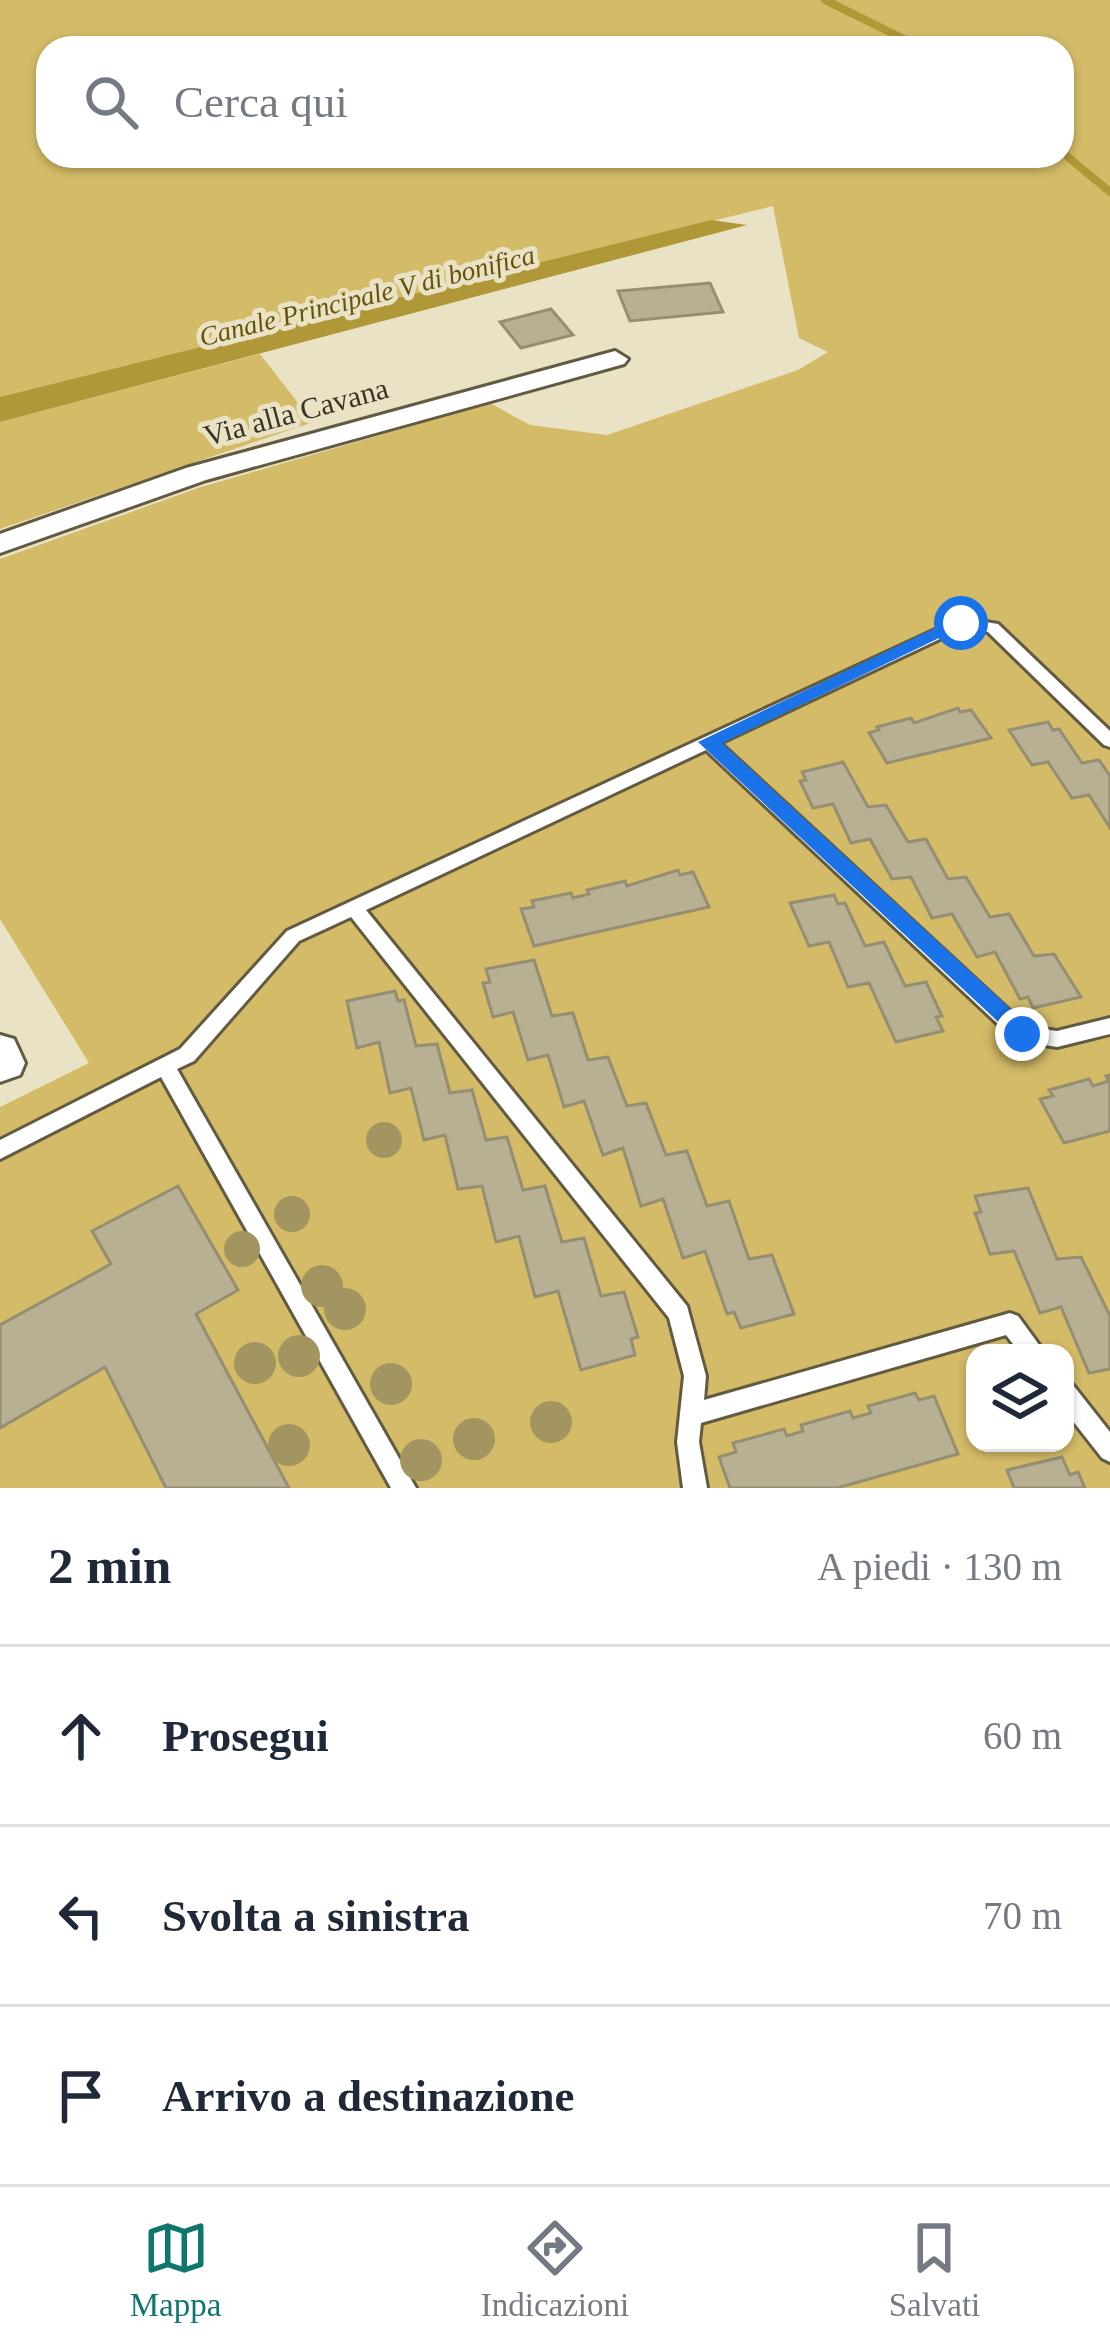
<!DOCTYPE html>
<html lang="it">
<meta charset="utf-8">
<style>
:root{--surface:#fff;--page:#f6f6f7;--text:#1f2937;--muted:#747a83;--line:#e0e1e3;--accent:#0f766e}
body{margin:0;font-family:"Times New Roman",serif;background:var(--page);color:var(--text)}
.controls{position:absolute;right:36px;bottom:36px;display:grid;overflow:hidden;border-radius:24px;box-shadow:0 3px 9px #0004}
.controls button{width:108px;height:108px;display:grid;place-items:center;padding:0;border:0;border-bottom:3px solid var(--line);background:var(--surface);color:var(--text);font:60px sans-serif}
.stop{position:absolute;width:36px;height:36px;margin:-27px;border:9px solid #1a73e8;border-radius:50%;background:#fff}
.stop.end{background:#1a73e8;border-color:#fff;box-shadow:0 3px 12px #0008}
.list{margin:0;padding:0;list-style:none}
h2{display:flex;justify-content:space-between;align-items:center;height:156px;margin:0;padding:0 48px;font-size:51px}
h2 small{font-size:39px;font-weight:400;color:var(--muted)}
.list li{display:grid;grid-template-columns:78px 1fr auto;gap:36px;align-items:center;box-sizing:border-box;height:180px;padding:0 48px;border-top:3px solid var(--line)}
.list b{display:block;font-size:45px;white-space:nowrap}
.list em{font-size:39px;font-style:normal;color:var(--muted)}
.icon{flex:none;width:66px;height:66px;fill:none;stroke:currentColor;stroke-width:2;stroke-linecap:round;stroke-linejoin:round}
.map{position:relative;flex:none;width:1110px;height:1488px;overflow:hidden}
.search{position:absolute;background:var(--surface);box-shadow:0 3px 9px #0004;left:36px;right:36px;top:36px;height:132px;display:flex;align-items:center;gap:30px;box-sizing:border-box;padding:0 42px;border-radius:36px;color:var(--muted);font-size:45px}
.sheet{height:696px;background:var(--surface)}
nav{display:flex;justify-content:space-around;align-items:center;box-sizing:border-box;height:168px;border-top:3px solid var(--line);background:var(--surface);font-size:33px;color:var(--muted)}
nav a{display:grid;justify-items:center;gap:6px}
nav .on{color:var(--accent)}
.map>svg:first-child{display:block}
.green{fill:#d3bb67;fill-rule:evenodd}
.water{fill:#b09737}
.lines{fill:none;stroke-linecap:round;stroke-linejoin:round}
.stream{stroke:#b09737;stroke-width:8}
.building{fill:#b8b093;stroke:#968e72;stroke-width:3}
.service-casing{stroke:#625b41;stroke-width:6}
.minor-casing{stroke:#625b41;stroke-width:6}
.service{fill:#fff;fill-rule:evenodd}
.minor{fill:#fff;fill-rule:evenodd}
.tree{fill:#a29560}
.route{fill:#1a73e8}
.labels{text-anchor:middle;stroke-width:10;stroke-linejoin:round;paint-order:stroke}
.far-water-label{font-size:27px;font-style:italic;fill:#655309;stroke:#eae2c4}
.street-label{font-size:30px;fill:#383428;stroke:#eae2c4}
</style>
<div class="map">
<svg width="1110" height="1488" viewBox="0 0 1110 1488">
<rect width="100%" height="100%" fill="#eae2c4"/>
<!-- green -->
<g class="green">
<path d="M0 0H1110V1488H0V1107L89 1063 0 919V559L198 488 490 403 530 425 607 435 798 370 828 352 799 338 773 206 0 397ZM48 48H1062V156H48ZM975 1353H1065V1443H975Z"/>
<polygon points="260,354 313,422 0,529 0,422"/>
</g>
<!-- water -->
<polygon class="water" points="711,220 747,225 0,422 0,397"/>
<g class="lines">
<!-- stream -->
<g class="stream">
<polyline points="825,0 922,48"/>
<polyline points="1062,152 1110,192"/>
</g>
</g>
<!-- building -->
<g class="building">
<polygon points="710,283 723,312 630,321 618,291"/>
<polygon points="551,309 573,335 521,348 500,322"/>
<polygon points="958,708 960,712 971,710 991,738 887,763 869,733 879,730 877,727 911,718 914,723"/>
<polygon points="1048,722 1053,730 1059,729 1082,763 1099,760 1110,776 1110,828 1089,795 1072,798 1048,762 1032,765 1009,730"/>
<polygon points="843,762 868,807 886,805 908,842 926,839 948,879 966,877 990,917 1009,914 1034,956 1054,954 1081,997 1033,1008 1028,997 1020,999 995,952 977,957 952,914 932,918 911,877 892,879 870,839 851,843 833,804 813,808 800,781 806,780 802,772"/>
<polygon points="678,870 680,875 693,872 709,907 534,946 521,909 534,907 532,901 571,893 573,898 589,894 587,890 625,881 627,886"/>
<polygon points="834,895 838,904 845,903 865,946 884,942 905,986 926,982 942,1016 936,1017 943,1031 896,1042 869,983 848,987 829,942 809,946 790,903"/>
<polygon points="534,960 552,1016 573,1013 588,1060 608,1057 627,1106 646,1103 666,1155 687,1151 707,1206 729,1201 749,1259 772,1255 794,1314 741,1328 734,1312 727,1314 705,1251 683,1258 663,1199 641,1206 623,1148 603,1155 584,1101 564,1107 548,1055 528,1060 513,1012 493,1017 483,983 490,982 486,969"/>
<polygon points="395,991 398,1001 404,1000 416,1046 437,1044 450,1093 472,1090 486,1140 507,1137 523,1190 545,1186 562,1242 584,1238 601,1296 624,1292 638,1337 631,1339 635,1355 581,1370 558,1291 535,1297 519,1236 496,1242 482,1186 458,1189 445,1135 424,1140 411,1088 390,1093 379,1042 357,1048 347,1001"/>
<polygon points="1110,1075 1110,1131 1064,1143 1040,1099 1053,1096 1049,1090 1089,1079 1093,1086 1109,1081 1106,1076"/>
<polygon points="178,1186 238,1290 196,1314 289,1488 166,1488 105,1367 0,1428 0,1325 111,1264 92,1231"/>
<polygon points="1028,1188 1057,1259 1081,1257 1110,1316 1110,1369 1089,1373 1061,1307 1040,1313 1014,1251 990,1254 975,1213 981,1212 975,1196"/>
<polygon points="915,1393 919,1400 934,1396 958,1454 837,1488 730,1488 719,1457 736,1452 733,1443 784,1429 787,1436 803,1431 801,1425 850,1411 853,1418 871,1413 868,1406"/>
<polygon points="1062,1457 1070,1475 1078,1472 1085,1488 1014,1488 1007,1470"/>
</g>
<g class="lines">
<!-- service casing -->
<g class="service-casing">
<g id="service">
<polygon points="961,618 998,624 1110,731 1110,747 1104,745 988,632 963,628 720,743 1027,1027 1057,1031 1110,1018 1110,1034 1057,1047 1015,1040 706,750 366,910 687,1306 706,1376 704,1400 1010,1313 1018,1316 1045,1353 1020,1353 1006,1335 701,1423 699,1442 707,1488 683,1488 677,1442 684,1376 669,1318 351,917 299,941 194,1061 177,1069 416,1488 391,1488 161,1077 0,1159 0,1140 180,1049 287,931"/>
<polygon points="1065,1382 1073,1385 1110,1432 1110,1462 1102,1458 1065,1411"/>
</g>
</g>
<!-- minor casing -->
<g class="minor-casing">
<g id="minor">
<polygon points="615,351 628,359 624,364 206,480 0,553 0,534 186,468"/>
<polygon points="0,1035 14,1039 25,1063 20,1075 0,1082"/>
</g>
</g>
<!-- service -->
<use href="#service" class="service"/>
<!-- minor -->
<use href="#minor" class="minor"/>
</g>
<!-- trees -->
<g class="tree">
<circle cx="384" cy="1140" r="18"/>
<circle cx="292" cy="1214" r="18"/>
<circle cx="242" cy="1249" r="18"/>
<circle cx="322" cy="1286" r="21"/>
<circle cx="345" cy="1309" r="21"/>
<circle cx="299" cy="1356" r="21"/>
<circle cx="255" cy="1363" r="21"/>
<circle cx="391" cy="1384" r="21"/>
<circle cx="551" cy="1422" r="21"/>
<circle cx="474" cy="1439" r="21"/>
<circle cx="289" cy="1445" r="21"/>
<circle cx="421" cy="1460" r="21"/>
</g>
<!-- route -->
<polygon class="route" points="954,619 970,623 722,743 1030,1027 1033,1034 1022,1044 698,742"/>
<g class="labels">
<!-- far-water labels -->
<g class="far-water-label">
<text transform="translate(367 296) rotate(-14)" y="9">Canale Principale V di bonifica</text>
</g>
<!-- street labels -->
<g class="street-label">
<text transform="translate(296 412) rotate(-15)" y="10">Via alla Cavana</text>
</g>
</g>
</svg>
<div class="controls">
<button><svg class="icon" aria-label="layers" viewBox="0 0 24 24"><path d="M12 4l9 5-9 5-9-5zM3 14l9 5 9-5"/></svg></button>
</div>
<div class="stop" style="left:961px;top:623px"></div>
<div class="stop end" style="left:1022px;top:1034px"></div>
<div class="search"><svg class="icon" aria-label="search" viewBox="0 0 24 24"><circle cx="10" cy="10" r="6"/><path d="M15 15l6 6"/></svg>Cerca qui</div>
</div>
<section class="sheet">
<h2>2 min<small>A piedi · 130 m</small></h2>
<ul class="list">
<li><svg class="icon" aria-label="ahead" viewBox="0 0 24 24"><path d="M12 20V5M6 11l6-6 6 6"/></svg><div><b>Prosegui</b></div><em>60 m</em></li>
<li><svg class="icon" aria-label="left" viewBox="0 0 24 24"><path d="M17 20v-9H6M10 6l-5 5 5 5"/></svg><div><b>Svolta a sinistra</b></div><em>70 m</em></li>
<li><svg class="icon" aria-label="arrive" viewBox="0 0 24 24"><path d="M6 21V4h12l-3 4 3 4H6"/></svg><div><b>Arrivo a destinazione</b></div></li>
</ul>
</section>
<nav>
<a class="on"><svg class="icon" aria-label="map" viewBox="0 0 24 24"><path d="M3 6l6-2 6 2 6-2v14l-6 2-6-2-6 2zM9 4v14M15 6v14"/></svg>Mappa</a>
<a><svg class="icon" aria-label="directions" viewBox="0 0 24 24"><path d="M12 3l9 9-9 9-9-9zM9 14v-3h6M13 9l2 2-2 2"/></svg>Indicazioni</a>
<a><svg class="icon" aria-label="saved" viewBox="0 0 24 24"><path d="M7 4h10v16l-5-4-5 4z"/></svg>Salvati</a>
</nav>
